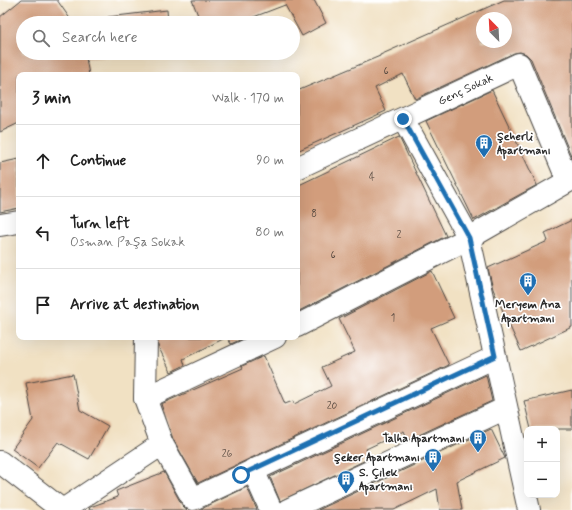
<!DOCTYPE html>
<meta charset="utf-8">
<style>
:root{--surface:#fff;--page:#f2f2f2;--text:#222;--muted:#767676;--line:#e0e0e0}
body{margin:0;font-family:Mynerve,sans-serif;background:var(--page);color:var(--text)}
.controls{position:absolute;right:12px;bottom:12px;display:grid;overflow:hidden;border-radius:8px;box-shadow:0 4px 16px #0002}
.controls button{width:36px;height:36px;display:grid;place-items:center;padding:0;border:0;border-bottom:1px solid var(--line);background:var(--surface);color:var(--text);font:20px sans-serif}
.compass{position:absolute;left:476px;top:12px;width:36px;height:36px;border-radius:50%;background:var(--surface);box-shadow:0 4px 16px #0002;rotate:336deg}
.stop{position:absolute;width:12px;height:12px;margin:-9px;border:3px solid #1f6fb2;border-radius:50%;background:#fff}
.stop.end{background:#1f6fb2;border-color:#fff;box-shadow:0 1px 4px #0008}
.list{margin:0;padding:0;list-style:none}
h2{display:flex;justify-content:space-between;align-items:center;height:52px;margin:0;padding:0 16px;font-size:17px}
h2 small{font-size:13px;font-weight:400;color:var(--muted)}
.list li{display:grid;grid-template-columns:26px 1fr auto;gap:12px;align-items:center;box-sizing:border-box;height:72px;padding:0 16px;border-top:1px solid var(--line)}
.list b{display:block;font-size:15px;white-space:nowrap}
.list p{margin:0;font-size:13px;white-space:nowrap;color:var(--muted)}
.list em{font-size:13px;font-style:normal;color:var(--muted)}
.icon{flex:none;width:22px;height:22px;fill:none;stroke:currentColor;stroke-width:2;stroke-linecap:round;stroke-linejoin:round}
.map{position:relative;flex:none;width:572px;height:510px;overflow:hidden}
.search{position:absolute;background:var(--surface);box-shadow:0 4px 16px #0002;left:16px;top:16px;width:284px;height:44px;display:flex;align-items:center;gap:10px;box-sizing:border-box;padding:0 14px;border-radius:22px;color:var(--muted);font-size:15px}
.panel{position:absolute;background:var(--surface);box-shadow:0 4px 16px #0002;left:16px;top:72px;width:284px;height:268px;border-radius:8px}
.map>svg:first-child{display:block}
.building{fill:#d29d7b;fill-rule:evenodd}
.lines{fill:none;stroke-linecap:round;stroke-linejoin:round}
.street-casing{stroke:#494642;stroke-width:24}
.street{stroke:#fff;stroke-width:22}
.route{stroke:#1f6fb2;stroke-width:5}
.labels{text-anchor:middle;stroke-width:3.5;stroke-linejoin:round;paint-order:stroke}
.number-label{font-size:10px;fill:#55483f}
.street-label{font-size:12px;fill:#2b2b2b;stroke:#fff}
.poi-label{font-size:12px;font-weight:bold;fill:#2b2b2b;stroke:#fff;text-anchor:start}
</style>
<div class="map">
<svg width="572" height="510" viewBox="0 0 572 510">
<rect width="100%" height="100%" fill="#fff"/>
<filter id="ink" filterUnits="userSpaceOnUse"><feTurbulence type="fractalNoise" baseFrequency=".025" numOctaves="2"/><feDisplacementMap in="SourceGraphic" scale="8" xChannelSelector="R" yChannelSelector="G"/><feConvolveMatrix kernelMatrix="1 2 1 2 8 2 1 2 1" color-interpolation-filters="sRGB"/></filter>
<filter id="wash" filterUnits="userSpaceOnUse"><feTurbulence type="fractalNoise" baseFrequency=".012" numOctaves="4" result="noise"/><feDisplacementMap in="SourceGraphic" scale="16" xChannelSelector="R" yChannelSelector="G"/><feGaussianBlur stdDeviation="0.9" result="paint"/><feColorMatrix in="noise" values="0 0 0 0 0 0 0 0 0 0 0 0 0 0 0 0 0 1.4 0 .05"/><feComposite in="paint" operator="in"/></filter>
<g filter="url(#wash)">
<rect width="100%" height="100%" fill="#f1e1c3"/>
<g id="blocks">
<!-- building -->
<g class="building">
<polygon points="21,0 57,0 73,23 23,23 23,53 161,54 86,58 89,75 19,75 19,123 0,132 0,17"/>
<polygon points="192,0 314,0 326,23 302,36 285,5 238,23 201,23"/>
<path d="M504 0H572V158L531 59 526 54 520 52 514 53 415 99 403 74 375 88 386 111 297 151V91L380 56V55ZM482 18H506V42H482Z"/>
<polygon points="167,10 168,23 87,23 109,22 108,17"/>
<polygon points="492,90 537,185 474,220 426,121"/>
<polygon points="399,137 446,236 297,312 297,186"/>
<polygon points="19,159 19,208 0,212 0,163"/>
<polygon points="572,220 572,327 521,351 493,289 488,268 548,241 545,233"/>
<polygon points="432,271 454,318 431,328 449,365 198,483 173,439 161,404 243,368 242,366 264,356 285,404 293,401 294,404 331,386 322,367 355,352 339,319"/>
<polygon points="158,337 227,337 183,359 185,365 171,372 158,346"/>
<polygon points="227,337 246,337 231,344"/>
<polygon points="73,374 80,410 108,426 89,459 58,442 38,468 12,449 33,420 26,383"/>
<polygon points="486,375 492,401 408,440 404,431 366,449 370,458 280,501 270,477"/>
<polygon points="572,390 572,429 531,429 524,401"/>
<polygon points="491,429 505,458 457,481 462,510 440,510 437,489 394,510 318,510"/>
<polygon points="164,472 182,505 187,510 89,510 90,507 118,497 116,491"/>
<polygon points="247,487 257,510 199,510"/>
</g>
</g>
</g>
<g filter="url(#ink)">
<use href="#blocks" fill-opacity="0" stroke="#494642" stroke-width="1"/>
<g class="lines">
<!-- street casing -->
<g class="street-casing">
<g id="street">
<polyline points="403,119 469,238 529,510"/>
<path id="s1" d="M297 168 519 64 568 181"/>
<polyline points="0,225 19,222"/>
<polyline points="297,326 469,238 572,179"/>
<polyline points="145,398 146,337"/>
<polyline points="162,444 193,499 495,357"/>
<polyline points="0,462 62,510"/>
<polyline points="253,470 271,510"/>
<polyline points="63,510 162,444 145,398 275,337"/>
<polyline points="288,510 506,408"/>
</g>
</g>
<!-- street -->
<use href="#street" class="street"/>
</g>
</g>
<g class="lines" filter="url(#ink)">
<!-- route -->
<polyline class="route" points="241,475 495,356 469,238 403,119"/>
</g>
<!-- icons -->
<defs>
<g id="building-pin" transform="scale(0.9)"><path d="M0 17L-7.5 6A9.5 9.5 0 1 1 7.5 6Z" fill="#1f6fb2" stroke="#fff"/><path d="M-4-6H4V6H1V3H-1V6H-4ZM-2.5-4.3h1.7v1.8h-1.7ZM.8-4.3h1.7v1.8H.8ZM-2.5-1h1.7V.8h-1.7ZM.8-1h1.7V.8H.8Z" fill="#fff"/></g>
</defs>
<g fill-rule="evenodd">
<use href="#building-pin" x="484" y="143"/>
<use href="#building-pin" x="528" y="281"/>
<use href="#building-pin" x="478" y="438"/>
<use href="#building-pin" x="433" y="457"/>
<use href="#building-pin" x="346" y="479"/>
</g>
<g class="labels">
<!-- number labels -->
<g class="number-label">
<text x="386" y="74">6</text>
<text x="372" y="180">4</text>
<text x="314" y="217">8</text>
<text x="399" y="238">2</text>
<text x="333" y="258">6</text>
<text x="393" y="321">1</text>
<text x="332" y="409">20</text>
<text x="227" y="457">26</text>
</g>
<!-- street labels -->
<g class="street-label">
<text dy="4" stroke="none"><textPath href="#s1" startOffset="186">Genç Sokak</textPath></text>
</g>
<!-- poi labels -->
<g class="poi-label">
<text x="497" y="140">Şeherli<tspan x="497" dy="14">Apartmanı</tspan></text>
<text x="528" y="308" text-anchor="middle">Meryem Ana<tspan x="528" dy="14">Apartmanı</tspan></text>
<text x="465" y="442" text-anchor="end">Talha Apartmanı</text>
<text x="420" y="461" text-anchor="end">Şeker Apartmanı</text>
<text x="359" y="476">S. Çilek<tspan x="359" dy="14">Apartmanı</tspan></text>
</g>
</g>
</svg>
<div class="controls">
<button>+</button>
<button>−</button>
</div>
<svg class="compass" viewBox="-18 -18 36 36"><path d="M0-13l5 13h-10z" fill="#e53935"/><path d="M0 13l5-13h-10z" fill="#767676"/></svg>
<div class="stop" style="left:241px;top:475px"></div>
<div class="stop end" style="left:403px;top:119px"></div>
<div class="search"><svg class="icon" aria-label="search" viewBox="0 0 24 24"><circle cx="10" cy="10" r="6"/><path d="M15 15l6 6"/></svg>Search here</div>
<section class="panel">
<h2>3 min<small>Walk · 170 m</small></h2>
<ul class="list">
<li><svg class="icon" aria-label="ahead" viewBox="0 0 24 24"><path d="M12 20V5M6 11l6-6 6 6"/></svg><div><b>Continue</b></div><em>90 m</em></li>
<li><svg class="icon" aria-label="left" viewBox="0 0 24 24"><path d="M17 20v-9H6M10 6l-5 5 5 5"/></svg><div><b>Turn left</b><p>Osman Paşa Sokak</p></div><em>80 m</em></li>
<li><svg class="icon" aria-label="arrive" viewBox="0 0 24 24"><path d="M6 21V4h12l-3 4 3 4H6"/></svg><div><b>Arrive at destination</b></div></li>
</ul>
</section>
</div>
